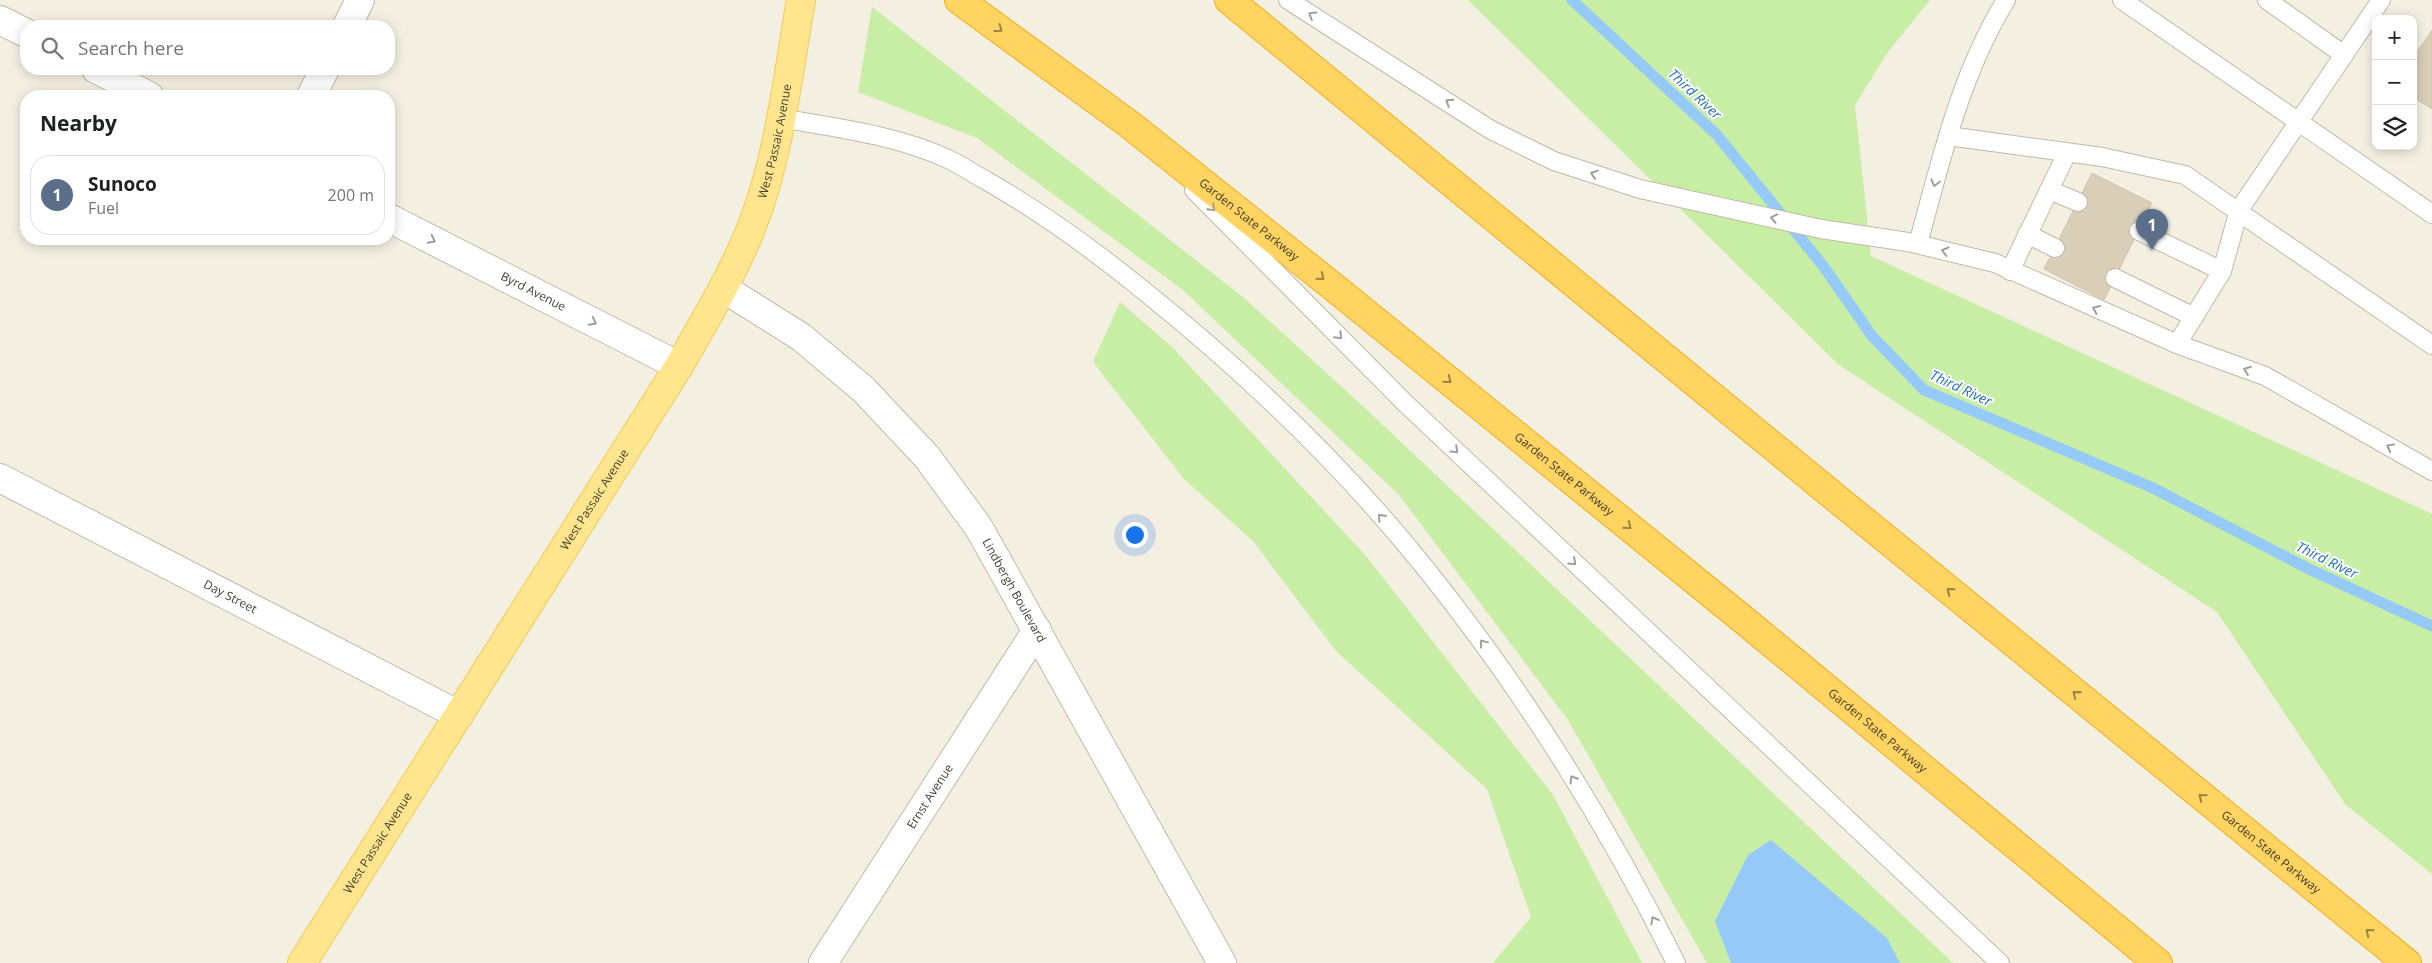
<!DOCTYPE html>
<meta charset="utf-8">
<style>
:root{--surface:#fff;--page:#f2f2f2;--text:#202124;--muted:#757577;--line:#e0e0e0;--accent:#db2777}
body{margin:0;font-family:"Open Sans",sans-serif;background:var(--page);color:var(--text)}
.controls{position:absolute;right:15px;top:15px;display:grid;overflow:hidden;border-radius:10px;box-shadow:0 2px 12px #0003}
.controls button{width:45px;height:45px;display:grid;place-items:center;padding:0;border:0;border-bottom:1px solid var(--line);background:var(--surface);color:var(--text);font:25px sans-serif}
.you{position:absolute;left:1134px;top:534px;width:18px;height:18px;margin:-12px;border:4px solid #fff;border-radius:50%;background:#1a73e8;box-shadow:0 0 0 8px #1a73e833}
.badge{display:grid;place-items:center;width:32px;height:32px;border-radius:50%;background:var(--accent);color:#fff;font-size:16px;font-weight:700}
.pin{position:absolute;translate:-50% -41px;filter:drop-shadow(0 1px 2px #0008)}
.pin::after{content:'';position:absolute;top:26px;width:18px;height:15px;background:inherit;clip-path:polygon(0 0,100% 0,50% 100%)}
.list{margin:0;padding:0;list-style:none}
h2{display:flex;justify-content:space-between;align-items:center;height:65px;margin:0;padding:0 20px;font-size:21px}
h2 small{font-size:16px;font-weight:400;color:var(--muted)}
.list li{display:grid;grid-template-columns:32px 1fr auto;gap:15px;align-items:center;box-sizing:border-box;height:80px;margin:0 10px 10px;padding:0 10px;border:1px solid var(--line);border-radius:20px}
.list b{display:block;font-size:19px;white-space:nowrap}
.list p{margin:0;font-size:16px;white-space:nowrap;color:var(--muted)}
.list em{font-size:16px;font-style:normal;color:var(--muted)}
.icon{flex:none;width:28px;height:28px;fill:none;stroke:currentColor;stroke-width:2;stroke-linecap:round;stroke-linejoin:round}
.map{position:relative;flex:none;width:2432px;height:963px;overflow:hidden}
.search{position:absolute;background:var(--surface);box-shadow:0 2px 12px #0003;left:20px;top:20px;width:375px;height:55px;display:flex;align-items:center;gap:12px;box-sizing:border-box;padding:0 18px;border-radius:20px;color:var(--muted);font-size:19px}
.panel{position:absolute;background:var(--surface);box-shadow:0 2px 12px #0003;left:20px;top:90px;width:375px;height:155px;border-radius:20px}
.map>svg:first-child{display:block}
.green{fill:#c8eda4}
.water{fill:#95caf8}
.lines{fill:none;stroke-linecap:round;stroke-linejoin:round}
.stream{stroke:#95caf8;stroke-width:11}
.building{fill:#d9ceb8;stroke:#d1c4a8}
.service-casing{stroke:#c2baa6;stroke-width:20}
.minor-casing{stroke:#c2baa6;stroke-width:30}
.primary-casing{stroke:#f1cb51;stroke-width:30}
.motorway-casing{stroke:#efaf1f;stroke-width:30}
.service{stroke:#fff;stroke-width:18}
.minor{stroke:#fff;stroke-width:28}
.primary{stroke:#ffe68e;stroke-width:28}
.motorway{stroke:#ffd460;stroke-width:28}
.oneway{stroke:#a29e98}
.oneway2{stroke:#998246}
.labels{text-anchor:middle;stroke-width:4;stroke-linejoin:round;paint-order:stroke}
.street-label{font-size:12px;fill:#453e31;stroke:#fff}
.water-label{font-size:14px;font-style:italic;fill:#2070bc;stroke:#fff}
</style>
<div class="map">
<svg width="2432" height="963" viewBox="0 0 2432 963">
<rect width="100%" height="100%" fill="#f3efe1"/>
<!-- green -->
<g class="green">
<polygon points="1468,0 1930,0 1888,52 1855,105 1871,256 2432,514 2432,874 2345,804 2217,612 1839,365"/>
<polygon points="872,7 1243,297 1367,410 1953,963 1707,963 1568,720 1399,495 1183,290 977,138 858,92"/>
<polygon points="1120,302 1172,347 1366,556 1553,795 1642,963 1493,963 1531,917 1487,789 1336,651 1253,541 1184,479 1093,362"/>
</g>
<!-- water -->
<polygon class="water" points="1771,840 1887,938 1900,963 1731,963 1715,921 1748,855"/>
<g class="lines">
<!-- stream -->
<polyline class="stream" points="1572,0 1717,135 1824,267 1872,336 1924,390 2153,488 2309,569 2432,626"/>
</g>
<!-- building -->
<g class="building">
<polygon points="2432,30 2432,109 2413,97 2413,58"/>
<polygon points="2092,173 2152,203 2104,300 2044,269"/>
</g>
<g class="lines">
<!-- service casing -->
<g class="service-casing">
<g id="service">
<polyline points="1288,0 1491,130 1554,161 1640,189 1821,229 1908,242 1995,263 2177,344 2265,376 2432,471"/>
<polyline points="2122,0 2432,214"/>
<polyline points="2267,0 2344,55"/>
<path d="M780 118C837 128 895 135 948 159 961 165 974 174 987 181 1044 214 1098 253 1149 295 1248 375 1346 469 1426 569 1523 690 1607 824 1676 963"/>
<polyline points="1948,136 2102,157 2185,175 2432,345"/>
<polyline points="1194,190 1405,403 2000,963"/>
<polyline points="2049,190 2078,202"/>
<polyline points="2139,231 2222,271"/>
<polyline points="2027,234 2055,248"/>
<path d="M1918 244C1941 160 1960 75 2006 0"/>
<polyline points="2010,271 2067,153"/>
<polyline points="2115,278 2194,317"/>
<polyline points="2177,344 2222,271 2239,210 2381,0"/>
</g>
</g>
<!-- minor casing -->
<g class="minor-casing">
<g id="minor">
<polyline points="0,20 26,33"/>
<polyline points="347,26 360,0"/>
<polyline points="96,69 149,96"/>
<polyline points="311,96 325,69"/>
<path id="s1" d="M389 218 679 366"/>
<path id="s2" d="M723 288 801 337 863 389 927 457 979 528 1222 963"/>
<path id="s3" d="M0 478 459 715"/>
<path id="s4" d="M823 963 1037 630"/>
</g>
</g>
<!-- primary casing -->
<g class="primary-casing">
<g id="primary">
<path id="s5" d="M302 963 679 366C704 322 731 278 750 231 779 160 788 75 801 0"/>
</g>
</g>
<!-- motorway casing -->
<g class="motorway-casing">
<g id="motorway">
<path id="s6" d="M959 0 1129 124 1336 289 1745 621 2158 963"/>
<path id="s7" d="M1229 0 1847 507 2407 963"/>
</g>
</g>
<!-- service -->
<use href="#service" class="service"/>
<!-- minor -->
<use href="#minor" class="minor"/>
<!-- primary -->
<use href="#primary" class="primary"/>
<!-- motorway -->
<use href="#motorway" class="motorway"/>
</g>
<!-- one-way arrows -->
<defs><path id="oneway-chevron" d="M-2-3.5L2.5 0L-2 3.5" fill="none" stroke-width="1.6" stroke-linecap="round" stroke-linejoin="round" transform="scale(1.25)"/></defs>
<g class="oneway">
<use href="#oneway-chevron" transform="translate(1312 15) rotate(-148)"/>
<use href="#oneway-chevron" transform="translate(1449 102) rotate(-147)"/>
<use href="#oneway-chevron" transform="translate(1594 174) rotate(-162)"/>
<use href="#oneway-chevron" transform="translate(1935 183) rotate(105)"/>
<use href="#oneway-chevron" transform="translate(1212 208) rotate(45)"/>
<use href="#oneway-chevron" transform="translate(1774 218) rotate(-167)"/>
<use href="#oneway-chevron" transform="translate(432 240) rotate(27)"/>
<use href="#oneway-chevron" transform="translate(1945 251) rotate(-166)"/>
<use href="#oneway-chevron" transform="translate(2096 309) rotate(-156)"/>
<use href="#oneway-chevron" transform="translate(593 322) rotate(27)"/>
<use href="#oneway-chevron" transform="translate(1339 336) rotate(45)"/>
<use href="#oneway-chevron" transform="translate(2247 370) rotate(-160)"/>
<use href="#oneway-chevron" transform="translate(2390 447) rotate(-151)"/>
<use href="#oneway-chevron" transform="translate(1455 450) rotate(43)"/>
<use href="#oneway-chevron" transform="translate(1381 517) rotate(-132)"/>
<use href="#oneway-chevron" transform="translate(1573 562) rotate(43)"/>
<use href="#oneway-chevron" transform="translate(1483 643) rotate(-127)"/>
<use href="#oneway-chevron" transform="translate(1573 779) rotate(-122)"/>
<use href="#oneway-chevron" transform="translate(1654 920) rotate(-119)"/>
</g>
<g class="oneway2">
<use href="#oneway-chevron" transform="translate(999 29) rotate(36)"/>
<use href="#oneway-chevron" transform="translate(1321 277) rotate(39)"/>
<use href="#oneway-chevron" transform="translate(1448 380) rotate(39)"/>
<use href="#oneway-chevron" transform="translate(1628 526) rotate(39)"/>
<use href="#oneway-chevron" transform="translate(1950 591) rotate(-141)"/>
<use href="#oneway-chevron" transform="translate(2076 694) rotate(-141)"/>
<use href="#oneway-chevron" transform="translate(2202 797) rotate(-141)"/>
<use href="#oneway-chevron" transform="translate(2369 932) rotate(-141)"/>
</g>
<g class="labels">
<!-- street labels -->
<g class="street-label">
<text dy="4" stroke="none"><textPath href="#s5" startOffset="952">West Passaic Avenue</textPath></text>
<text dy="4" stroke="none"><textPath href="#s6" startOffset="364">Garden State Parkway</textPath></text>
<text dy="4" stroke="none"><textPath href="#s1" startOffset="162">Byrd Avenue</textPath></text>
<text dy="4" stroke="none"><textPath href="#s6" startOffset="769">Garden State Parkway</textPath></text>
<text dy="4" stroke="none"><textPath href="#s5" startOffset="548">West Passaic Avenue</textPath></text>
<text dy="4" stroke="none"><textPath href="#s2" startOffset="426">Lindbergh Boulevard</textPath></text>
<text dy="4" stroke="none"><textPath href="#s3" startOffset="259">Day Street</textPath></text>
<text dy="4" stroke="none"><textPath href="#s6" startOffset="1174">Garden State Parkway</textPath></text>
<text dy="4" stroke="none"><textPath href="#s4" startOffset="198">Ernst Avenue</textPath></text>
<text dy="4" stroke="none"><textPath href="#s5" startOffset="142">West Passaic Avenue</textPath></text>
<text dy="4" stroke="none"><textPath href="#s7" startOffset="1346">Garden State Parkway</textPath></text>
</g>
<!-- water labels -->
<g class="water-label">
<text transform="translate(1695 94) rotate(43)" y="5">Third River</text>
<text transform="translate(1961 388) rotate(25)" y="5">Third River</text>
<text transform="translate(2327 560) rotate(26)" y="5">Third River</text>
</g>
</g>
</svg>
<div class="controls">
<button>+</button>
<button>−</button>
<button><svg class="icon" aria-label="layers" viewBox="0 0 24 24"><path d="M12 4l9 5-9 5-9-5zM3 14l9 5 9-5"/></svg></button>
</div>
<div class="you"></div>
<div class="pin badge" style="left:2152px;top:250px;background:#5c6f8a">1</div>
<div class="search"><svg class="icon" aria-label="search" viewBox="0 0 24 24"><circle cx="10" cy="10" r="6"/><path d="M15 15l6 6"/></svg>Search here</div>
<section class="panel">
<h2>Nearby<small></small></h2>
<ul class="list">
<li><span class="badge" style="background:#5c6f8a">1</span><div><b>Sunoco</b><p>Fuel</p></div><em>200 m</em></li>
</ul>
</section>
</div>
